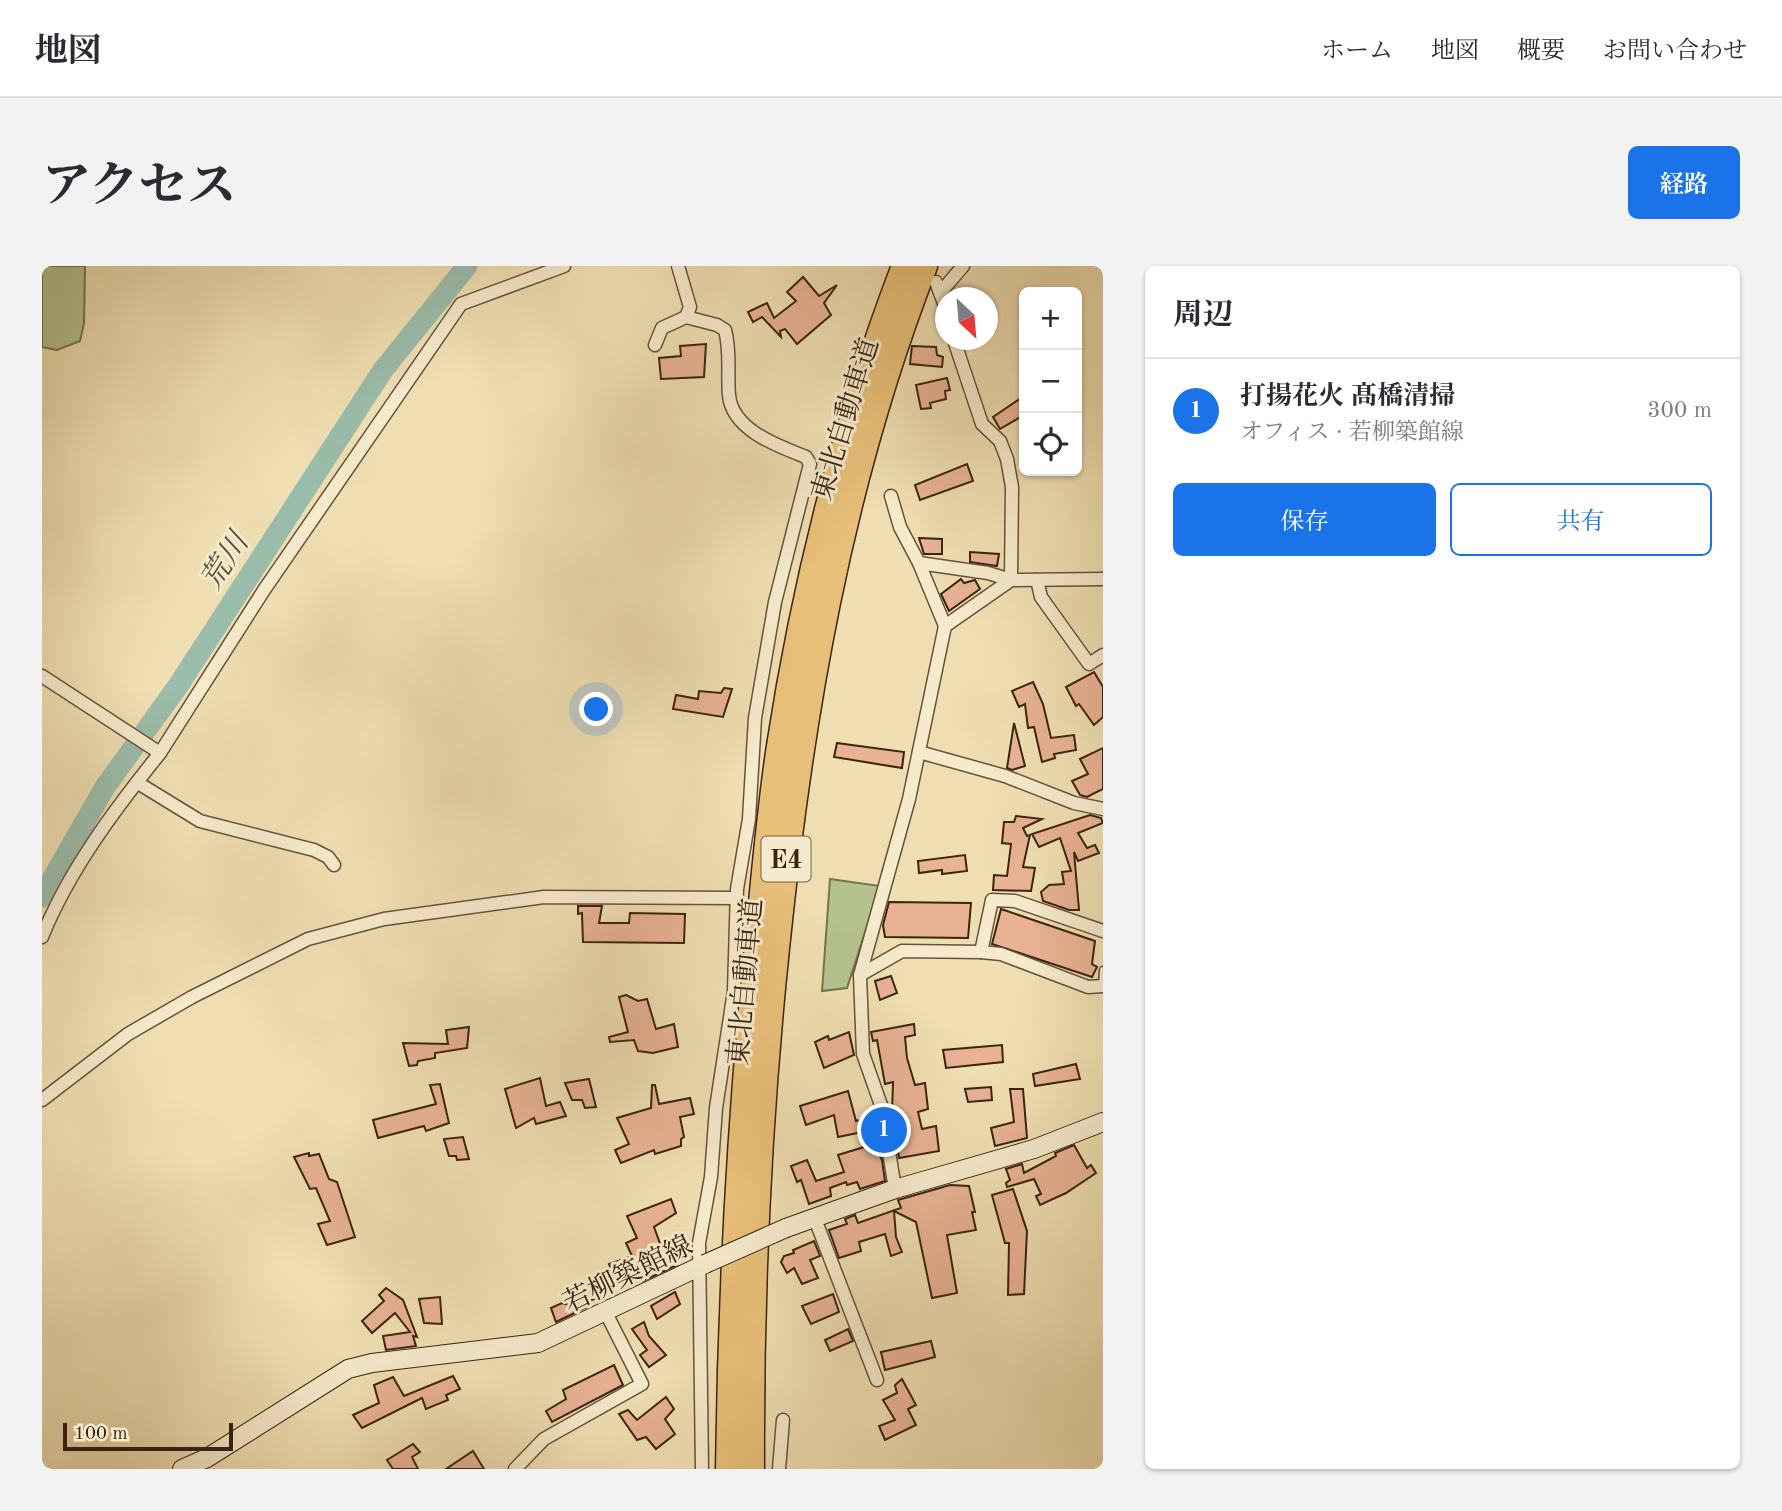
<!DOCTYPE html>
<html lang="ja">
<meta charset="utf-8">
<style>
:root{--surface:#fff;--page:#f2f2f3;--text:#2b2b33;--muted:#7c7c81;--line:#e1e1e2;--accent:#1a73e8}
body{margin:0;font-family:"Old Standard TT","Noto Serif JP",serif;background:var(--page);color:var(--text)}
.controls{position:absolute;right:21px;top:21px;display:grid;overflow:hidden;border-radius:10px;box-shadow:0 2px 5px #0004}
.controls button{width:63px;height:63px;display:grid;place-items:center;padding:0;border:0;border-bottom:2px solid var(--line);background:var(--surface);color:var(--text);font:35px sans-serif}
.compass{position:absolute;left:893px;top:21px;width:63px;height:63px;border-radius:50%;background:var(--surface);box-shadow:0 2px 5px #0004;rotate:154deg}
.scale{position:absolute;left:21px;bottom:18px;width:170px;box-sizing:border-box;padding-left:7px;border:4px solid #3a2311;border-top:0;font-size:19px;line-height:24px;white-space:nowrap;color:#3a2311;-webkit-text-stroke:5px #f5eacc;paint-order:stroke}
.you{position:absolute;left:555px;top:444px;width:24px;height:24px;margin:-18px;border:5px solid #fff;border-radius:50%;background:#1a73e8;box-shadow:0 0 0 10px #1a73e833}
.badge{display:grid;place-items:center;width:46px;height:46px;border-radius:50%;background:var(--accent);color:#fff;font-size:23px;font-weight:700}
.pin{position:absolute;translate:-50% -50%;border:4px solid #fff;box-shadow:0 2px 7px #0006}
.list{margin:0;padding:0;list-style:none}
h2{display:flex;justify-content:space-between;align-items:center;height:91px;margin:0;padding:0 28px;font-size:30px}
h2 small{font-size:23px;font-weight:400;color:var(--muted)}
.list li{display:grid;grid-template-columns:46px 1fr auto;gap:21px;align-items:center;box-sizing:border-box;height:105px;padding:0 28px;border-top:2px solid var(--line)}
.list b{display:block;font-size:26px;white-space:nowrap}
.list p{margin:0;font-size:23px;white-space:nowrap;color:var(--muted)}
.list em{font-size:23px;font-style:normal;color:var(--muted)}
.actions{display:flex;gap:14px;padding:21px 28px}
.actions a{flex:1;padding:16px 0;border:2px solid var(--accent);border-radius:10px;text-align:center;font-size:24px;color:var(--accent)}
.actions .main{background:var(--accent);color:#fff}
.icon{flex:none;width:38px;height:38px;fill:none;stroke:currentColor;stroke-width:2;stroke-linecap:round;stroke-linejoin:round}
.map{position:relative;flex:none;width:1061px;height:1203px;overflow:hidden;border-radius:10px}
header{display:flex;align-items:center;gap:42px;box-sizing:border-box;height:98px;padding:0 35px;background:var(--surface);border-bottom:2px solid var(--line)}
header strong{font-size:33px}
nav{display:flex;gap:38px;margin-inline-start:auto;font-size:24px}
.intro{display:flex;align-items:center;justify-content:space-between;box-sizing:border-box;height:168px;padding:0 42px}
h1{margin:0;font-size:49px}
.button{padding:18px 32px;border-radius:10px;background:var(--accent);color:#fff;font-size:24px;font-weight:700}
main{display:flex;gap:42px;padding:0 42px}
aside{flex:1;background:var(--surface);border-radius:10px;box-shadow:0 2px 5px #0004}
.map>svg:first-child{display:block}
.green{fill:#b4c28f;stroke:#777250;stroke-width:2}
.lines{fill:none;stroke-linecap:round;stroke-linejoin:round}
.river{stroke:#9abcaa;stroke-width:21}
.building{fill:#e8b294;stroke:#3a2311;stroke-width:2}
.service-casing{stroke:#675239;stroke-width:9}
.minor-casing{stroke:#675239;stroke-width:15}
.secondary-casing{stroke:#3a2311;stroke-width:20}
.motorway-casing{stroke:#3a2311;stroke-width:27}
.service{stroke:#f5eacc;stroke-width:6}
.minor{stroke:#f5eacc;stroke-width:12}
.secondary{stroke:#f5eacc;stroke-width:18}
.motorway{stroke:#e8bf78;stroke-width:24}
.secondary-bridge-casing{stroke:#3a2311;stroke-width:20;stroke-linecap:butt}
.secondary-bridge{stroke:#f5eacc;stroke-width:18}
.labels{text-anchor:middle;stroke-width:6;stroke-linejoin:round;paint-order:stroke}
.shield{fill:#f5eacc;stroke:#725f49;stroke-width:2}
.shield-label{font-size:26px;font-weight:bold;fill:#3a2311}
.street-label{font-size:28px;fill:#3a2311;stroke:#f5eacc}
.water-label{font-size:30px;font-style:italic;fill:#57513f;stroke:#f5eacc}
</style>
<header>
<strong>地図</strong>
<nav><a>ホーム</a><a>地図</a><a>概要</a><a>お問い合わせ</a></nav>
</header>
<div class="intro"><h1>アクセス</h1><a class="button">経路</a></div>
<main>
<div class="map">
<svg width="1061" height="1203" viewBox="0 0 1061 1203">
<rect width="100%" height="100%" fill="#efdeb1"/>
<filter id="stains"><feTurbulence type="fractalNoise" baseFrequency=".00286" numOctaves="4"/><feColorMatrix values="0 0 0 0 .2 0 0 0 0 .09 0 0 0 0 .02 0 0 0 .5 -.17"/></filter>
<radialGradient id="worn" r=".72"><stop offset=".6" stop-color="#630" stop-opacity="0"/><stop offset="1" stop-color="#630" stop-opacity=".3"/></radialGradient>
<!-- green -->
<g class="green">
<polygon points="0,0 43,0 42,57 38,75 15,84 0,81"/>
<polygon points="788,613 838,620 805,722 780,725"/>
</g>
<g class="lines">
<!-- river -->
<polyline class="river" points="0,631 63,521 136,420 341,104 425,0"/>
</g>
<!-- building -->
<g class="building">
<polygon points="761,11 777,30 795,19 782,37 789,49 755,78 743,63 738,65 739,71 720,51 711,56 706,46 725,37 732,52 754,35 745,26"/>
<polygon points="664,78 662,111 619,113 617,92 639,90 638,80"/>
<polygon points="870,80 894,81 895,89 901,91 900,101 868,98"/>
<polygon points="905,112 908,124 903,125 904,133 888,137 889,142 879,143 874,119"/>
<polygon points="982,130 982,149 958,163 951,151"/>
<polygon points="925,198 931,215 878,234 873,219"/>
<polygon points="877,272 900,273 900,288 882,288"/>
<polygon points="928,286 957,288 955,300 928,296"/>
<polygon points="919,313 922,317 933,314 938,323 907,345 899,328"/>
<polygon points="1052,406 1061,421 1061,451 1052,459 1037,438 1034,440 1024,421"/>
<polygon points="991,416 1001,438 1009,472 1032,469 1034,484 1012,488 1013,492 1000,496 992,461 986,462 983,438 977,441 970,425"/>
<polygon points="682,422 690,423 681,451 631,443 634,429 656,433 657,425 679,427"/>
<polygon points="972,457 983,500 970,504 965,502"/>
<polygon points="795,477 862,486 860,502 792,491"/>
<polygon points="1061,482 1061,523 1045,531 1038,529 1030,515 1046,508 1038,493"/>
<polygon points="1048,549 1059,552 1061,557 1036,567 1045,582 1053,579 1057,587 1036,595 1032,586 1037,644 1027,644 1001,635 999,626 1007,619 1022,618 1020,606 1029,605 1018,572 997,581 990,568"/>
<polygon points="974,550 1000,553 981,562 985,570 988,569 981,601 993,602 989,625 951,624 952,609 965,610 969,578 960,577 962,556 972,556"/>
<polygon points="923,589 925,605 900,608 900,604 877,607 876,595"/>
<polygon points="847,636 929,637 926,672 843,671 841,659"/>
<polygon points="536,640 560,640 557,657 587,657 588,647 643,648 642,677 541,676 540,647 536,648"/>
<polygon points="959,643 1053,675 1050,698 1055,701 1050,711 950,678"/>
<polygon points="849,710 855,727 838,734 833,715"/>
<polygon points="584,729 596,735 605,733 614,763 632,758 636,781 611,787 596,785 592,774 568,776 567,771 586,766 577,731"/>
<polygon points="872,758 873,769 863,771 865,792 873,819 883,817 886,843 876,846 880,863 894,860 897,885 857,892 850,848 851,816 843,818 835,774 831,775 829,766"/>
<polygon points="427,761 425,782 393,787 393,792 376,795 375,799 367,800 361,777 406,778 404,764"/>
<polygon points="807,766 812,789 782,802 773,776 786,770 787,774"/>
<polygon points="960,779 961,796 904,802 901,784"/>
<polygon points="1034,798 1038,813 993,820 991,808"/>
<polygon points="498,812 504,840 518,836 524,850 494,858 492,852 474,862 463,823"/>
<polygon points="547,813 554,841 543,842 540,834 530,834 523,817"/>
<polygon points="398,818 407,857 384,865 382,860 336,872 331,854 394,838 388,819"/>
<polygon points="610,819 613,819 617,838 648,832 652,848 638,851 642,871 639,873 639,880 613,888 612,884 579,897 573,884 587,878 575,852 609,842"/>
<polygon points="949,821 950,834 926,836 923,823"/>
<polygon points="968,823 981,823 985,872 953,880 949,862 972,856"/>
<polygon points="806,825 814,855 833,851 835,863 796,871 792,849 764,859 758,840"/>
<polygon points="421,871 427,893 415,894 414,890 407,890 402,873"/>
<polygon points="832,878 840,894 843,915 818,923 815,916 805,919 804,916 788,922 789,930 767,938 759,914 755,916 749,900 765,894 774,915 802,906 796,889"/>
<polygon points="1032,879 1045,902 1049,899 1054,907 1024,927 998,939 994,930 999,928 992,913 965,921 964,917 968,914 964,903 980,898 982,907 1014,890 1013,887"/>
<polygon points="267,887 267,890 277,888 287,913 295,916 313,971 285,979 276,958 288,955 274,922 268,923 252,891"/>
<polygon points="908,919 927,920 933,946 930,946 934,964 905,969 915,1027 890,1032 874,956 852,945 854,971 860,986 849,990 843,968 817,976 819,985 797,992 787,964 805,958 803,953 813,949 816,957 859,942 856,934"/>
<polygon points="971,923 985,965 982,1028 966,1029 967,977 963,977 950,929"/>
<polygon points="629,933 634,947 612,961 619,980 626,977 635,999 601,1015 597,1006 569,1017 572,1025 547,1035 549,1039 514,1056 509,1042 520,1037 537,1041 530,1023 551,1016 570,1005 567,998 590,990 584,977 595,972 585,950"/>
<polygon points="772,975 778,990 768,994 776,1012 760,1018 752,1002 745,1007 739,996 742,990 752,987 751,984"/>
<polygon points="344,1022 361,1034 375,1071 371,1070 374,1080 344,1084 341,1070 368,1066 353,1047 330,1067 320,1055 342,1035 337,1029"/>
<polygon points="633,1026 638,1038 615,1053 609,1040"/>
<polygon points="791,1028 797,1046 769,1058 760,1040"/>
<polygon points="398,1031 400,1058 382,1057 377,1033"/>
<polygon points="602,1056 607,1070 624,1089 607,1101 598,1089 605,1084 590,1063"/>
<polygon points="806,1063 811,1075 788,1085 783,1074"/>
<polygon points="889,1075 893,1091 843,1104 839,1086"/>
<polygon points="572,1099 581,1119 510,1156 504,1145 524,1133 521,1124"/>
<polygon points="411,1110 418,1123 404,1129 406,1134 384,1143 380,1132 320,1162 311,1149 337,1137 332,1119 351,1111 362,1130"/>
<polygon points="860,1113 874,1139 866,1143 874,1159 843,1174 837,1160 853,1154 841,1134 855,1127 853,1119"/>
<polygon points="624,1131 632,1143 623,1153 633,1168 614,1183 604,1171 595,1174 577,1148 586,1144 595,1154"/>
<polygon points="371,1178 378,1186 370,1191 376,1203 351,1203 345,1194"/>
<polygon points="431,1185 442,1203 404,1203"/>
</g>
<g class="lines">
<!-- service casing -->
<g class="service-casing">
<polyline id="service" points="1060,720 1061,704"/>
</g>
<!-- minor casing -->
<g class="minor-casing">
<g id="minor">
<polyline points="894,16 904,43"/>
<polyline points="899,26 921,0"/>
<path d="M644 51 675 59 683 64C689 86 685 107 687 129 690 164 736 180 764 191L768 198 733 336 713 452 707 553 695 623 692 725 674 842 669 911 657 977 660 1203"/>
<polyline points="613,79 620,62 644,51 648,41 636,0"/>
<polyline points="849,230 858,261 877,297 903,360"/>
<polyline points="877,297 946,307 969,314 970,221 965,193 958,175 940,158 912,74"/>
<polyline points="995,314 999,331 1047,398 1061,389"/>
<path d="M0 410 118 487C73 543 27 604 0 671"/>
<polyline points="877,486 963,510 1032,537 1061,543"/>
<polyline points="118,487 222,324 419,38 522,0"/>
<polyline points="96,517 158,555 272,584 286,591 292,599"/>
<polyline points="939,686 950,634 973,635 1061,665"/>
<polyline points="818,709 860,685 939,686 959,688 1046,721 1061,720"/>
<polyline points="0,834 86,768 150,731 266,673 342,653 502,631 695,632"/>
<polyline points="853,923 840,842 821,788 818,709 867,533 903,360 969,314 1061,313"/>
<polyline points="773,953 835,1114"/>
<polyline points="473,1203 502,1173 600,1118 564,1047"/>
<polyline points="737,1203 741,1154"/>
</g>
</g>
<!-- secondary casing -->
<g class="secondary-casing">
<g id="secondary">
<polyline points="744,962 853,923 992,883 1061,856"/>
<polyline points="140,1203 165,1192 306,1103 330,1097 496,1077 663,998"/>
</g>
</g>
<!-- motorway casing -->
<g class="motorway-casing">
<g id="motorway">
<path d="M686 1203C688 1036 697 867 713 700 720 627 726 553 737 480 762 318 803 154 862 0"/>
<path d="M710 1203C709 1029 717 855 735 682 759 449 798 219 883 0"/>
</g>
</g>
<!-- service -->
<use href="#service" class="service"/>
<!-- minor -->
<use href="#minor" class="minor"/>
<!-- secondary -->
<use href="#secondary" class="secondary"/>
<!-- motorway -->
<use href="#motorway" class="motorway"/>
<!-- secondary-bridge casing -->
<g class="secondary-bridge-casing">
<polyline id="secondary-bridge" points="663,998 744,962"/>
</g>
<!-- secondary-bridge -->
<use href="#secondary-bridge" class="secondary-bridge"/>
</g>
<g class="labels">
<!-- shield labels -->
<rect class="shield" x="719.5" y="570.5" width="49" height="45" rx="5"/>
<g class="shield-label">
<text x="744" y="602">E4</text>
</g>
<!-- street labels -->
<g class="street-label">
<text transform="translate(802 153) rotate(-73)" y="10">東北自動車道</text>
<text transform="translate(702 716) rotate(-85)" y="10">東北自動車道</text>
<text transform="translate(585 1007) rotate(-26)" y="10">若柳築館線</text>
</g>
<!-- water labels -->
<g class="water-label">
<text transform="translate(182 295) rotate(-57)" y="10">荒川</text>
</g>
</g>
<rect width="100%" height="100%" filter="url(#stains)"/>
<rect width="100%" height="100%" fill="url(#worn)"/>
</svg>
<div class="controls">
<button>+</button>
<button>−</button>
<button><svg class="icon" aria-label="locate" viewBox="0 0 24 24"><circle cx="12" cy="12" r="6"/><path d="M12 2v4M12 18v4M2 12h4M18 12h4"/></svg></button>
</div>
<svg class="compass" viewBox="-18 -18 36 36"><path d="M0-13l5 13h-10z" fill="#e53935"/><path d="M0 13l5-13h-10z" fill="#7c7c81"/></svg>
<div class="scale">100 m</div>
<div class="you"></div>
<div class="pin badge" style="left:842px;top:864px">1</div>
</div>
<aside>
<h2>周辺<small></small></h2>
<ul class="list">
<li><span class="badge">1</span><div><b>打揚花火 髙橋清掃</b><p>オフィス · 若柳築館線</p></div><em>300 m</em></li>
</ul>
<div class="actions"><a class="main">保存</a><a>共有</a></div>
</aside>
</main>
